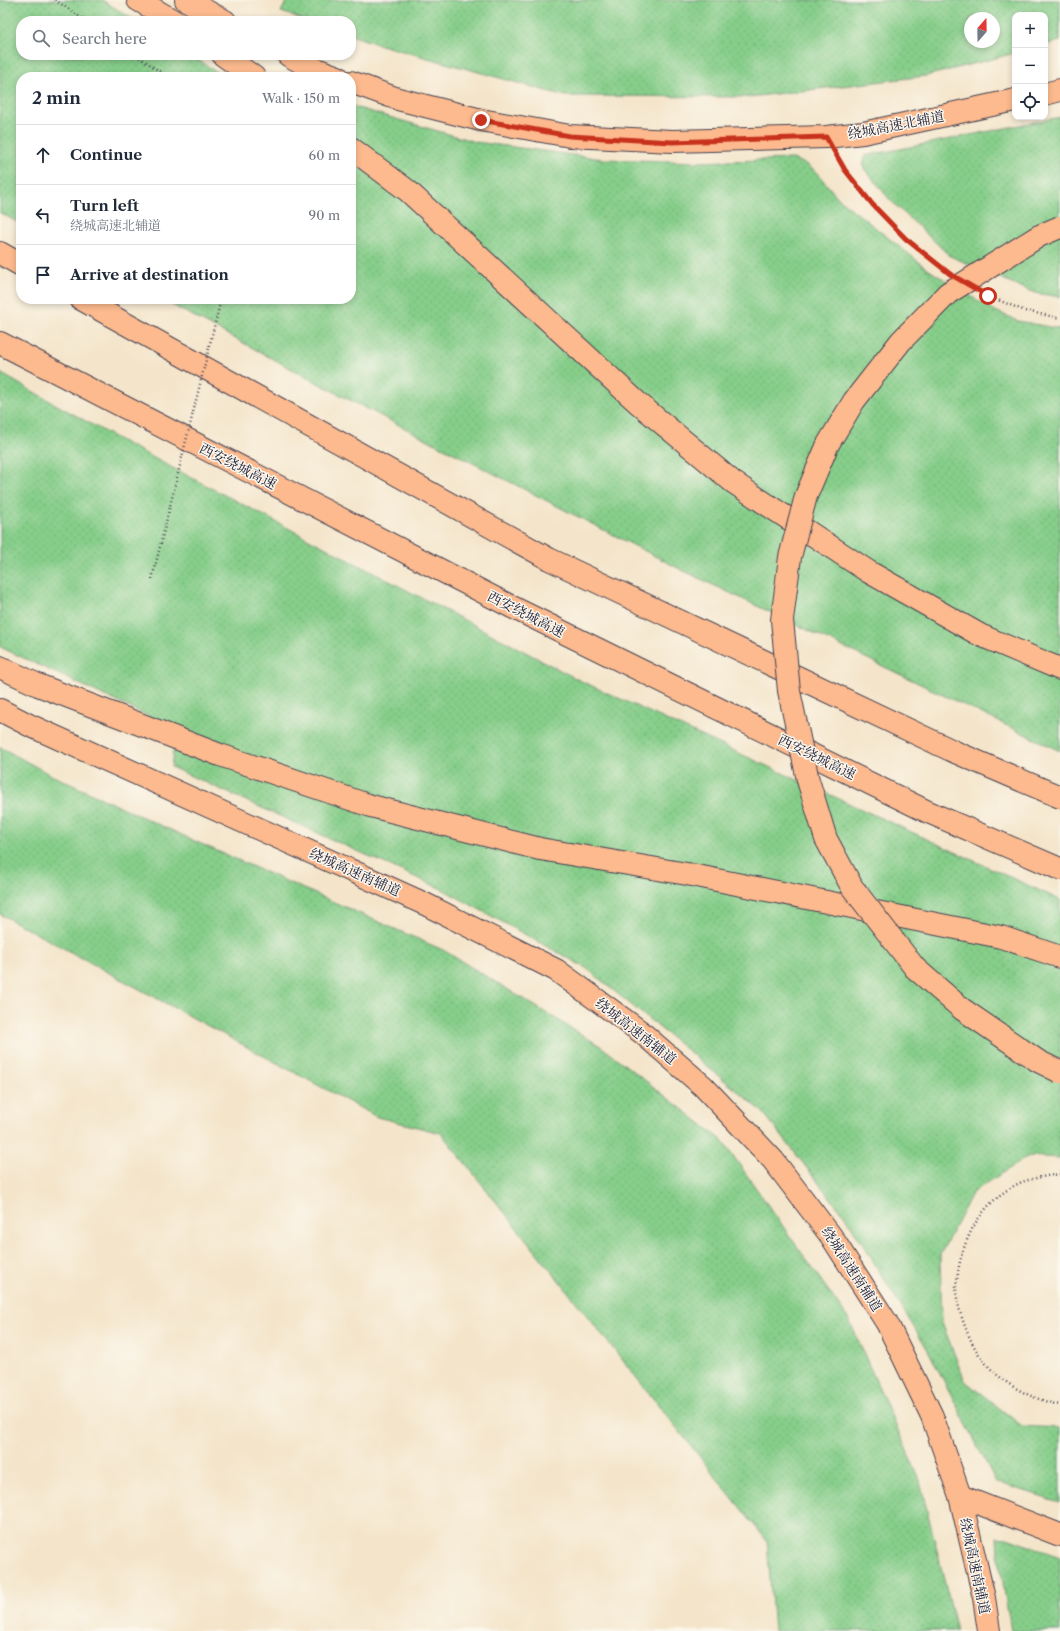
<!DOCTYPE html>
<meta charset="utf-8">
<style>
:root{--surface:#fff;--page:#f2f2f3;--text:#1f2937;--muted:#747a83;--line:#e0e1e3}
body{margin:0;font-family:"Libre Caslon Text","Noto Serif SC",serif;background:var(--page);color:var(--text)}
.controls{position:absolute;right:12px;top:12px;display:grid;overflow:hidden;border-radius:8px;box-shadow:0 2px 6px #0003}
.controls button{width:36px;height:36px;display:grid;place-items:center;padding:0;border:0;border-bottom:1px solid var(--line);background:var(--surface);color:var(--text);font:20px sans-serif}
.compass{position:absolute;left:964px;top:12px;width:36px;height:36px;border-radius:50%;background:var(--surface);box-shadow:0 2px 6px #0003;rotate:20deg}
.stop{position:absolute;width:12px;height:12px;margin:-9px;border:3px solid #c8321e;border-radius:50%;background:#fff}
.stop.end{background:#c8321e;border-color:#fff;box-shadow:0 1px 4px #0008}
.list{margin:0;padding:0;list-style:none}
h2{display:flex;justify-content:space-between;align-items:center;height:52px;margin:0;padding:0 16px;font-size:17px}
h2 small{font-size:13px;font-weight:400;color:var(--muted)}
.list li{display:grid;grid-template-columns:26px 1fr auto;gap:12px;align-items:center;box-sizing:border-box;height:60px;padding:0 16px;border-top:1px solid var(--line)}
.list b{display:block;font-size:15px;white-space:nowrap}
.list p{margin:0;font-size:13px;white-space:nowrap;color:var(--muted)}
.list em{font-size:13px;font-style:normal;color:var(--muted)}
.icon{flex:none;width:22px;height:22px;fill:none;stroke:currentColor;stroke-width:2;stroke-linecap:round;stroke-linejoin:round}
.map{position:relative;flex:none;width:1060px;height:1631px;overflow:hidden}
.search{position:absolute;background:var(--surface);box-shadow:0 2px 6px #0003;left:16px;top:16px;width:340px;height:44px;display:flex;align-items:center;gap:10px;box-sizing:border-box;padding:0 14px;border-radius:16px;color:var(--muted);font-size:15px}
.panel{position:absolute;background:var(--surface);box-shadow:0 2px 6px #0003;left:16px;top:72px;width:340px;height:232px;border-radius:16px}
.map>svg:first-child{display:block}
.grass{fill:url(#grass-dots);stroke:#547862;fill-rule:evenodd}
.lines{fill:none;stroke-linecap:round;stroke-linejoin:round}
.major-casing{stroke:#423f50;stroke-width:24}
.highway-casing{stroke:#423f50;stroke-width:24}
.path{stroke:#423f50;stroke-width:2.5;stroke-dasharray:1 3;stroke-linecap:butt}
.major{stroke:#fcba8e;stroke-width:22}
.highway{stroke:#fcba8e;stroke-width:22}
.highway-bridge-casing{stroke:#423f50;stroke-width:24;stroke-linecap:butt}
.path-bridge{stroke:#423f50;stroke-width:2.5;stroke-dasharray:1 3;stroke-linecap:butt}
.highway-bridge{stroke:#fcba8e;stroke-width:22}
.route{stroke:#c8321e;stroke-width:5}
.labels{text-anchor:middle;stroke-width:3;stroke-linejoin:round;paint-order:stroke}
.street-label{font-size:14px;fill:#22223b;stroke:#fbf7ec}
</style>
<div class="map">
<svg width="1060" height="1631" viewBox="0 0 1060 1631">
<defs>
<pattern id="grass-dots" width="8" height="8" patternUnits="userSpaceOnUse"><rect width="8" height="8" fill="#86ce8a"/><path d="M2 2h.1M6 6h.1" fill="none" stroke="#73b178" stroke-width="1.8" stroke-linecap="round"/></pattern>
</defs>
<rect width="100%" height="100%" fill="#fbf7ec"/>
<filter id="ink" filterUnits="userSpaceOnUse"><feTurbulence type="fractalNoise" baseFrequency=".025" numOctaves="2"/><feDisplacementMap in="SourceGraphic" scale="8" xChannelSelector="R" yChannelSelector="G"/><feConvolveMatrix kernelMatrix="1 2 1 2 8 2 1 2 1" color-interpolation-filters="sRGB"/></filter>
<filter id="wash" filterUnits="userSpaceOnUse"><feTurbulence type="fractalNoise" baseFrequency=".012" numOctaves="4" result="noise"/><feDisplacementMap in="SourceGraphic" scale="16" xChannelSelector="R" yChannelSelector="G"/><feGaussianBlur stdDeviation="0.9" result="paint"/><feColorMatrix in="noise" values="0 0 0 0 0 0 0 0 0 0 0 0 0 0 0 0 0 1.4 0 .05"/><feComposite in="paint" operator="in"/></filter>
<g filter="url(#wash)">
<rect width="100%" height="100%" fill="#f4e5ca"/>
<!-- grass -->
<g class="grass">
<polygon points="0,0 102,0 136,21 21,21 21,55 191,55 224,77 21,77 21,224 0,213"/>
<path d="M287 0H1060V41L1045 45V15H1015V53L926 76 750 97 565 96 377 44 351 35V21H308L281 12ZM970 18H994V42H970Z"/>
<polygon points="351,106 476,142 603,159 698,162 793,159 807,165 817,173 839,199 929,270 993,310 1018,321 1060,329 1060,751 682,570 346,398 161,299 351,299"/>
<polygon points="1060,117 1060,297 1035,293 950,256 891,201 863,167 865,156"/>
<polygon points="0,373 123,442 579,680 1060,900 1060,1158 1029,1156 973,1192 940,1255 942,1323 965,1381 1022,1426 1060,1428 1060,1502 996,1482 928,1350 847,1219 762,1111 586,968 444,890 171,767 176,729 0,647"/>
<polygon points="0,747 51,775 199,843 443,950 602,1047 722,1140 849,1320 919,1478 957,1631 774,1631 767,1541 441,1133 377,1117 0,914"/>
<polygon points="997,1537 1007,1538 1060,1557 1060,1631 1011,1631 998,1553"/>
</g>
</g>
<g filter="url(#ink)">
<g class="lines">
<!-- major casing -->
<g class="major-casing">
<g id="major">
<polyline points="186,0 225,21"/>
<polyline points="288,55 308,66 338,77"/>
<polyline points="351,82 398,99 481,120 570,136 672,141 826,137 863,133 1015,100"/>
<polyline points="1045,94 1060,90"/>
<polyline points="0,667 38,685 220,755 371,806 540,849 687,874 1001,937 1060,957"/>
<polyline points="0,710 29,725 425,904 556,970 641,1032 703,1086 773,1160 831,1236 887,1323 932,1416 960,1496 984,1598 989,1631"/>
<polyline points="960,1496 1060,1535"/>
</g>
</g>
<!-- highway casing -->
<g class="highway-casing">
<g id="highway">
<polyline points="138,0 174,21"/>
<polyline points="223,55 254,77"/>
<polyline points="351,148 408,191 638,403 733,482 869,572 980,635 1060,669"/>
<polyline points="0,253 21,265"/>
<polyline points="81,299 549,559 955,752 1060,797"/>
<polyline points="0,343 512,607 926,811 1060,869"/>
</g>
</g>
<!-- path -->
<g class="path">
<polyline points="55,0 86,21"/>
<polyline points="136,55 168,77"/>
<path d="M839 160C864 203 903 237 942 267"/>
<polyline points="988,296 1025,311 1060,318"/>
<path d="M1060 1174C1047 1176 1033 1178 1022 1182 985 1198 964 1234 958 1272 958 1277 956 1282 956 1287 956 1308 970 1344 983 1360 1002 1384 1031 1399 1060 1405"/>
</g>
<!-- major -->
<use href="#major" class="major"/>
<!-- highway -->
<use href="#highway" class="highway"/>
<!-- highway-bridge casing -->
<g class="highway-bridge-casing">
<polyline id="highway-bridge" points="1060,227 1039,236 948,293 901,341 854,401 828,444 806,496 790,557 782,620 789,691 808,780 826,839 852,887 915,968 962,1009 1038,1061 1060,1072"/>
</g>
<!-- path-bridge -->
<polyline class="path-bridge" points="152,579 221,299"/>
<!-- highway-bridge -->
<use href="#highway-bridge" class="highway-bridge"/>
</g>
</g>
<g class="lines" filter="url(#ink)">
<!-- route -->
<polyline class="route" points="481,120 570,136 672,142 826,137 845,170 873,205 906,239 950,274 988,296"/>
</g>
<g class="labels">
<!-- street labels -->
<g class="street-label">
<text transform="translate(896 125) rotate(-11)" y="5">绕城高速北辅道</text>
<text transform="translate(238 466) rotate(27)" y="5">西安绕城高速</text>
<text transform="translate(526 614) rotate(27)" y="5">西安绕城高速</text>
<text transform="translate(817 757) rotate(26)" y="5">西安绕城高速</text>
<text transform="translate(355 872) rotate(24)" y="5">绕城高速南辅道</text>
<text transform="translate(636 1031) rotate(38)" y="5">绕城高速南辅道</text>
<text transform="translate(852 1269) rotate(57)" y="5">绕城高速南辅道</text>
<text transform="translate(975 1566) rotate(78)" y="5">绕城高速南辅道</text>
</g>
</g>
</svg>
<div class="controls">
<button>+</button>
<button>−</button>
<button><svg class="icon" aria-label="locate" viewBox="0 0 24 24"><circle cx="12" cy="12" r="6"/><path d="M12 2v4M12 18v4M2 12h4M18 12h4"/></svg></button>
</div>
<svg class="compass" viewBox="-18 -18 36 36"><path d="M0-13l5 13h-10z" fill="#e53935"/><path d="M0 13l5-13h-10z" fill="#747a83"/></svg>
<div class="stop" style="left:988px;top:296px"></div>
<div class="stop end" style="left:481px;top:120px"></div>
<div class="search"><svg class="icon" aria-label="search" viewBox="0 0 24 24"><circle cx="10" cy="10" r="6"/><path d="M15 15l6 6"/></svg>Search here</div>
<section class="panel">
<h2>2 min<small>Walk · 150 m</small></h2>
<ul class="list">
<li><svg class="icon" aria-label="ahead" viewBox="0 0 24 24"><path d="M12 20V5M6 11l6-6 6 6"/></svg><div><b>Continue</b></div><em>60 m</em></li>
<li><svg class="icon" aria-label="left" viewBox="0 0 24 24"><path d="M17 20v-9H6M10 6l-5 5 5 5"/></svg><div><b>Turn left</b><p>绕城高速北辅道</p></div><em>90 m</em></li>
<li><svg class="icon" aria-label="arrive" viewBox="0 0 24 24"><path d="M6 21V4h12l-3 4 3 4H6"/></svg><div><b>Arrive at destination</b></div></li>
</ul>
</section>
</div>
